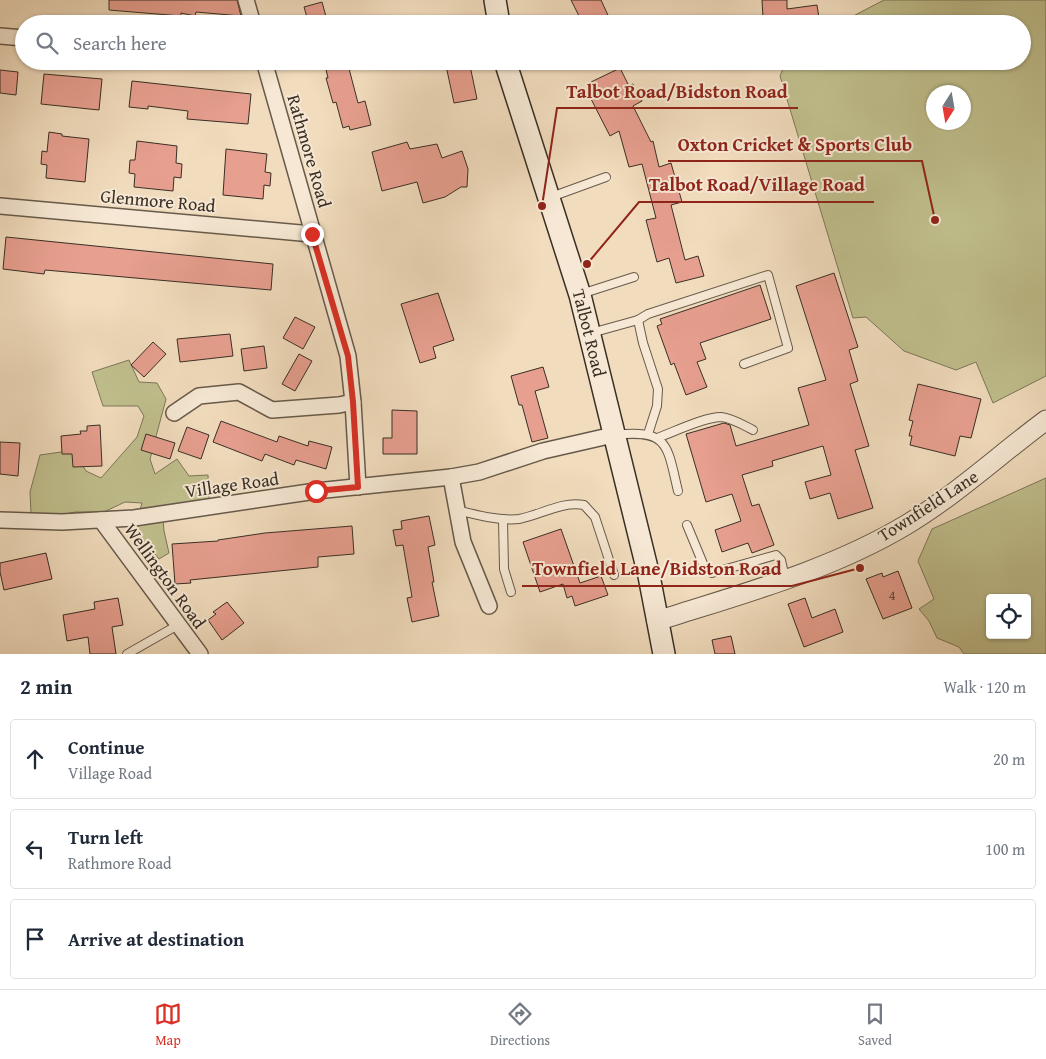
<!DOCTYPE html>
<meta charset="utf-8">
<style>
:root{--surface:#fff;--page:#f2f2f3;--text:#1f2937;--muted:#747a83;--line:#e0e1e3;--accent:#d93025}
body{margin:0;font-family:"Gentium Book Plus",serif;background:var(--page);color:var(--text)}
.controls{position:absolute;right:15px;bottom:15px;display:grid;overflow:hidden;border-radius:5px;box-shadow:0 1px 4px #0004}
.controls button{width:45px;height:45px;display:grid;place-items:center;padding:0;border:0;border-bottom:1px solid var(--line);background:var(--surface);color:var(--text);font:25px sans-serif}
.compass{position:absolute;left:926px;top:85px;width:45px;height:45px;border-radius:50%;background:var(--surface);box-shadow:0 1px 4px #0004;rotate:191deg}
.stop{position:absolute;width:15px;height:15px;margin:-11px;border:4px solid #d93025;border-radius:50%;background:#fff}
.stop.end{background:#d93025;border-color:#fff;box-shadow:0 1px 5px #0008}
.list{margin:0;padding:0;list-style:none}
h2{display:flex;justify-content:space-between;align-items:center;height:65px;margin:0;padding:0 20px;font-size:21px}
h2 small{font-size:16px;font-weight:400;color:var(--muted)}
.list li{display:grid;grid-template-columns:32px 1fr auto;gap:15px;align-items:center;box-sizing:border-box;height:80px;margin:0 10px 10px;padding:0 10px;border:1px solid var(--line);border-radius:5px}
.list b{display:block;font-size:19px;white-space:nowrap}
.list p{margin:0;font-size:16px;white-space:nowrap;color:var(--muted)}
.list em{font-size:16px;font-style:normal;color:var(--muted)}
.icon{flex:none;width:28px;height:28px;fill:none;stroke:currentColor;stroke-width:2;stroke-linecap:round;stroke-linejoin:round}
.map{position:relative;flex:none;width:1046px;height:654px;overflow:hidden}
.search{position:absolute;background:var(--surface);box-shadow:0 1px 4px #0004;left:15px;right:15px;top:15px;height:55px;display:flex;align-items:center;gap:12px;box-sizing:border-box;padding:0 18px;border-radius:28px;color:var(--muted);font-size:19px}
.sheet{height:335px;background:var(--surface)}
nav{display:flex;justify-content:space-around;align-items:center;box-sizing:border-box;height:70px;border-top:1px solid var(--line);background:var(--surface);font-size:14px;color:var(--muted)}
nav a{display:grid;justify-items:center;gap:2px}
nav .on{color:var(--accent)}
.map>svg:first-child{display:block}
.green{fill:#c0bf8d;stroke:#7c7759;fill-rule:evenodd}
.building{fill:#e79f8f;stroke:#392f25}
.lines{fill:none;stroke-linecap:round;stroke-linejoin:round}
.service-casing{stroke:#675a4b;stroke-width:10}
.minor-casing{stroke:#675a4b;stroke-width:18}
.tertiary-casing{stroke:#675a4b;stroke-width:21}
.secondary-casing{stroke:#392f25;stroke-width:24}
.service{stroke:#f6e8d4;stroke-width:8}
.minor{stroke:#f6e8d4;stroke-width:15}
.tertiary{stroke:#f6e8d4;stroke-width:19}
.secondary{stroke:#f6e8d4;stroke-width:21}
.route{stroke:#d93025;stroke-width:6}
.labels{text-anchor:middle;stroke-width:4;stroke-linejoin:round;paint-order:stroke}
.number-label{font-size:15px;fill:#644b40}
.street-label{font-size:18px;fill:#392f25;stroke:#f6e8d4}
.leader{fill:none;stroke:#8f2418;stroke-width:2}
.callout-dot{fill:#8f2418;stroke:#f6e8d4;stroke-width:2}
.callout-label{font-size:19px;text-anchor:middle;font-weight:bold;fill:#8f2418;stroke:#f6e8d4;stroke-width:4;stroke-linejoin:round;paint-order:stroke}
</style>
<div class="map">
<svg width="1046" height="654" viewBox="0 0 1046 654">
<rect width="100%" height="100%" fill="#f1dcbd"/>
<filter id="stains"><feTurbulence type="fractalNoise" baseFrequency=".004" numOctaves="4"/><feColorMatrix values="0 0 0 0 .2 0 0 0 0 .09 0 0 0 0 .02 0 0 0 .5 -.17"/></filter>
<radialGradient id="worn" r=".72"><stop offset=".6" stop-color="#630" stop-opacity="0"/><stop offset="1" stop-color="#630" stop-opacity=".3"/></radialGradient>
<!-- green -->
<g class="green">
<path d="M884 0H1046V376L993 403 976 362 956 370 904 351 866 317 853 318 780 76 786 61H1022V24H838ZM964 92V122H934V92Z"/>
<polygon points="129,360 139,382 157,383 166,399 150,459 155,474 177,459 189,476 208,475 209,499 187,505 163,519 164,531 169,553 159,559 148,546 133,534 142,503 125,502 104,512 75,512 46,519 31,513 30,492 40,455 68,451 76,455 86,471 101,478 137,437 144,416 138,406 103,406 92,372"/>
<path d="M1046 478V654H964L959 647 937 638 929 621 919 609 934 599 918 561 932 529ZM990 598H1027V635H990Z"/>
</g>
<!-- building -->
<g class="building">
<polygon points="109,0 237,0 241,16 196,12 195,16 181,13 181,16 109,10"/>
<polygon points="571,0 601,0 612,24 583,24"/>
<polygon points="762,0 787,0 787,9 817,5 819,18 773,24 772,18 763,18"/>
<polygon points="322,2 328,24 309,24 304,7"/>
<polygon points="324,61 347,61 358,103 365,101 371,125 350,130 349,126 343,128 336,102 333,103 326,78 328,78"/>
<polygon points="445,61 469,61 477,99 454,103"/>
<polygon points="620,68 629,86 633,84 642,101 633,106 651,142 653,141 659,167 671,163 682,202 671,205 685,260 698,256 704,276 676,283 669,258 657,262 646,220 656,218 642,164 629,167 619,131 610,136 589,95 596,91 591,82"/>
<polygon points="0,70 18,72 16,95 0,93"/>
<polygon points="44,74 102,79 99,110 41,104"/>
<polygon points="132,81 251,94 248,124 187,119 188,111 148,106 148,109 129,107"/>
<polygon points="49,132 62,134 62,136 89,139 85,182 46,178 47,165 41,164 42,151 47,152"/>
<polygon points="137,141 177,146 176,163 182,164 181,178 174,177 173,191 134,187 135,174 129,173 130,160 135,160"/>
<polygon points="407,142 410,149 437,144 442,158 462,151 468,169 467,187 461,187 445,197 423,203 417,182 382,191 372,152"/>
<polygon points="226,149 267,154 265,172 271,173 270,186 264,185 263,199 223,195"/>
<polygon points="6,237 273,264 271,290 45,270 44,274 3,269"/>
<polygon points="834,273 858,347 849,350 858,381 850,384 869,446 855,450 873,508 838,519 830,493 810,499 805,482 831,475 823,446 772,461 773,466 742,475 752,506 759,504 774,545 752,553 748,543 722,552 715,530 741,521 732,494 706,502 686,434 724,423 730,425 736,446 809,425 798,388 826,380 796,286"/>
<polygon points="760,285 771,319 700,343 706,359 697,362 707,387 686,395 674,363 671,365 657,326 662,324 660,319"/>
<polygon points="438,293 454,340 433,347 436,358 420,363 401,304"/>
<polygon points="295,317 315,327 303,349 283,338"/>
<polygon points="230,334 233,356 180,362 177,339"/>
<polygon points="153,342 166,354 144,377 131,365"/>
<polygon points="264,346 267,368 244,371 241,349"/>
<polygon points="299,354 312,361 295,391 282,384"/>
<polygon points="543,367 549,387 535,391 548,438 532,442 522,405 519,405 511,376"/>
<polygon points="918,384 981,399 971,438 960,436 955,456 910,445 912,436 909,436 913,421 909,420"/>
<polygon points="392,410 417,411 417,454 383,454 383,438 392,438"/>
<polygon points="221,421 277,442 279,436 308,446 309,441 332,447 326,469 296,460 294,465 265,454 262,461 213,442"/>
<polygon points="100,425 102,466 73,467 72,454 62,454 61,436 81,434 80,431 87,431 87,426"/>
<polygon points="187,427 209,435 201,459 178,451"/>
<polygon points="146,434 175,443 170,459 141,450"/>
<polygon points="0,442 20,443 18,476 0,474"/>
<polygon points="429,516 435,545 428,547 434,582 432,582 439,616 412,622 407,598 412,597 403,545 396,546 393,530 402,529 401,521"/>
<polygon points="352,526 354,554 318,557 318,567 190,580 191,583 175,584 172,544 218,541 218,540 265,533"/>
<polygon points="561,529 580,583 601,576 608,595 575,606 572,596 567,598 563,584 540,592 523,542"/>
<polygon points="46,553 52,579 4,590 0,572 0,563"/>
<polygon points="898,571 912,608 883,619 866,579 882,573 883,577"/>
<polygon points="118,598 123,625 112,627 116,654 90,654 88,637 67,641 63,615 95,609 94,602"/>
<polygon points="805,598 812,618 835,609 843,632 804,647 788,604"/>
<polygon points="227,602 244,623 222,640 208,620 216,614 213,612"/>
<polygon points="731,636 735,654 715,654 712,640"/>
</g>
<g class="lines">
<!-- service casing -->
<g class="service-casing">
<g id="service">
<polyline points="551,197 606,177"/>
<polyline points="581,294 634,277"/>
<polyline points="638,320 643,343 658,389 657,406 648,434"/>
<polyline points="591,333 638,320 648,314 768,275 788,348 744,364"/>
<path d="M615 435C669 429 667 445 678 491"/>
<path d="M657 438C674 432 704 417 721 417 732 418 743 425 753 430"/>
<path d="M457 510C476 515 499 521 519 519 541 515 561 501 584 505L595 517 614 575"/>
<polyline points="503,519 504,569 511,592"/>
<polyline points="687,525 704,566 712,573 776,555 781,560 785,578"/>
<polyline points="127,654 178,625"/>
</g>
</g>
<!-- minor casing -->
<g class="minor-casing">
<g id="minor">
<polyline points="246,0 253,24"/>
<polyline points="0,36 24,38"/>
<polyline points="264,61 348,356 353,402 358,487"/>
<polyline points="0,206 312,234"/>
<polyline points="174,413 199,396 239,392 272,410 339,405 353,402"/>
<polyline points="451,477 463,542 489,606"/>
<polyline points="0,520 62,522 134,518 316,491 451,477 479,472 543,451 613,435"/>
<polyline points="101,520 200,654"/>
</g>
</g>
<!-- tertiary casing -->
<g class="tertiary-casing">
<path id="tertiary" d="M657 621C741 594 829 571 906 525 956 495 999 455 1046 420"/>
</g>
<!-- secondary casing -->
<g class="secondary-casing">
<g id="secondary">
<polyline points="495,0 499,24"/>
<polyline points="505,61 580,295 649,576 664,654"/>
</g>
</g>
<!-- service -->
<use href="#service" class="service"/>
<!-- minor -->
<use href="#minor" class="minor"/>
<!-- tertiary -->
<use href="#tertiary" class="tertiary"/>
<!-- secondary -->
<use href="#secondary" class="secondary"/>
</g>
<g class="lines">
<!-- route -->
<polyline class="route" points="312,234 348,356 353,402 358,487 316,491"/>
</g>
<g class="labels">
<!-- number labels -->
<g class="number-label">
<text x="892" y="600">4</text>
</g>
<!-- street labels -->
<g class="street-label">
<text transform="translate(309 151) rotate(74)" y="6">Rathmore Road</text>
<text transform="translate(158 201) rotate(5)" y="6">Glenmore Road</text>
<text transform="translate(589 333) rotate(76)" y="6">Talbot Road</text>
<text transform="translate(232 485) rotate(-8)" y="6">Village Road</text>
<text transform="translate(928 506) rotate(-33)" y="6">Townfield Lane</text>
<text transform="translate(165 576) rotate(54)" y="6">Wellington Road</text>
</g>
</g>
<!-- callouts -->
<path class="leader" d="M542 206L557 108H798M935 220L922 161H668M587 264L639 202H874M860 568L792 586H522"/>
<g class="callout-dot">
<circle cx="542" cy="206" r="5"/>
<circle cx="935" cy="220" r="5"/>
<circle cx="587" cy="264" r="5"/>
<circle cx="860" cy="568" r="5"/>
</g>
<g class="callout-label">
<text x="677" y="98">Talbot Road/Bidston Road</text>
<text x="795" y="151">Oxton Cricket &amp; Sports Club</text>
<text x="757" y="191">Talbot Road/Village Road</text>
<text x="657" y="575">Townfield Lane/Bidston Road</text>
</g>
<rect width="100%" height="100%" filter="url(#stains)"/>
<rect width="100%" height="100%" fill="url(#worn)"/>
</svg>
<div class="controls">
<button><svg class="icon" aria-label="locate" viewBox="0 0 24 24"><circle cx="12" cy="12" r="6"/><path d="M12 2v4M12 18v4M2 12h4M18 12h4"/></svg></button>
</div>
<svg class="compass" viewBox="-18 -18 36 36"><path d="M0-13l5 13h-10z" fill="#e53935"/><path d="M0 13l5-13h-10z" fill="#747a83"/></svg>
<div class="stop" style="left:316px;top:491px"></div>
<div class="stop end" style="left:312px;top:234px"></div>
<div class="search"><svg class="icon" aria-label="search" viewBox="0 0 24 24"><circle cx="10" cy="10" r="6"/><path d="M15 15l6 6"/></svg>Search here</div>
</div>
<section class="sheet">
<h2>2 min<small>Walk · 120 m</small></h2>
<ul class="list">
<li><svg class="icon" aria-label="ahead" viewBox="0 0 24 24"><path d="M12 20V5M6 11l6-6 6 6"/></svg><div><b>Continue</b><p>Village Road</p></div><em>20 m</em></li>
<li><svg class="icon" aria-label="left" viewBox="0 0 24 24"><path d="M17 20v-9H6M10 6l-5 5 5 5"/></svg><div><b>Turn left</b><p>Rathmore Road</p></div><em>100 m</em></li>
<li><svg class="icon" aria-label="arrive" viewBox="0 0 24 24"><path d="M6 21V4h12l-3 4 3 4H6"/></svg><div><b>Arrive at destination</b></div></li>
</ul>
</section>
<nav>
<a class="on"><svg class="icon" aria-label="map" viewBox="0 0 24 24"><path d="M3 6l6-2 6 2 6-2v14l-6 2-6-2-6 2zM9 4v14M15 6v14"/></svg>Map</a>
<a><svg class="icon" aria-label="directions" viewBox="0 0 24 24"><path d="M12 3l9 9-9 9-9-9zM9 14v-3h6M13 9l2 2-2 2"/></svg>Directions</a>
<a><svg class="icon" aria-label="saved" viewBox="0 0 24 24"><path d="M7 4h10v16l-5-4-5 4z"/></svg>Saved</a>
</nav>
